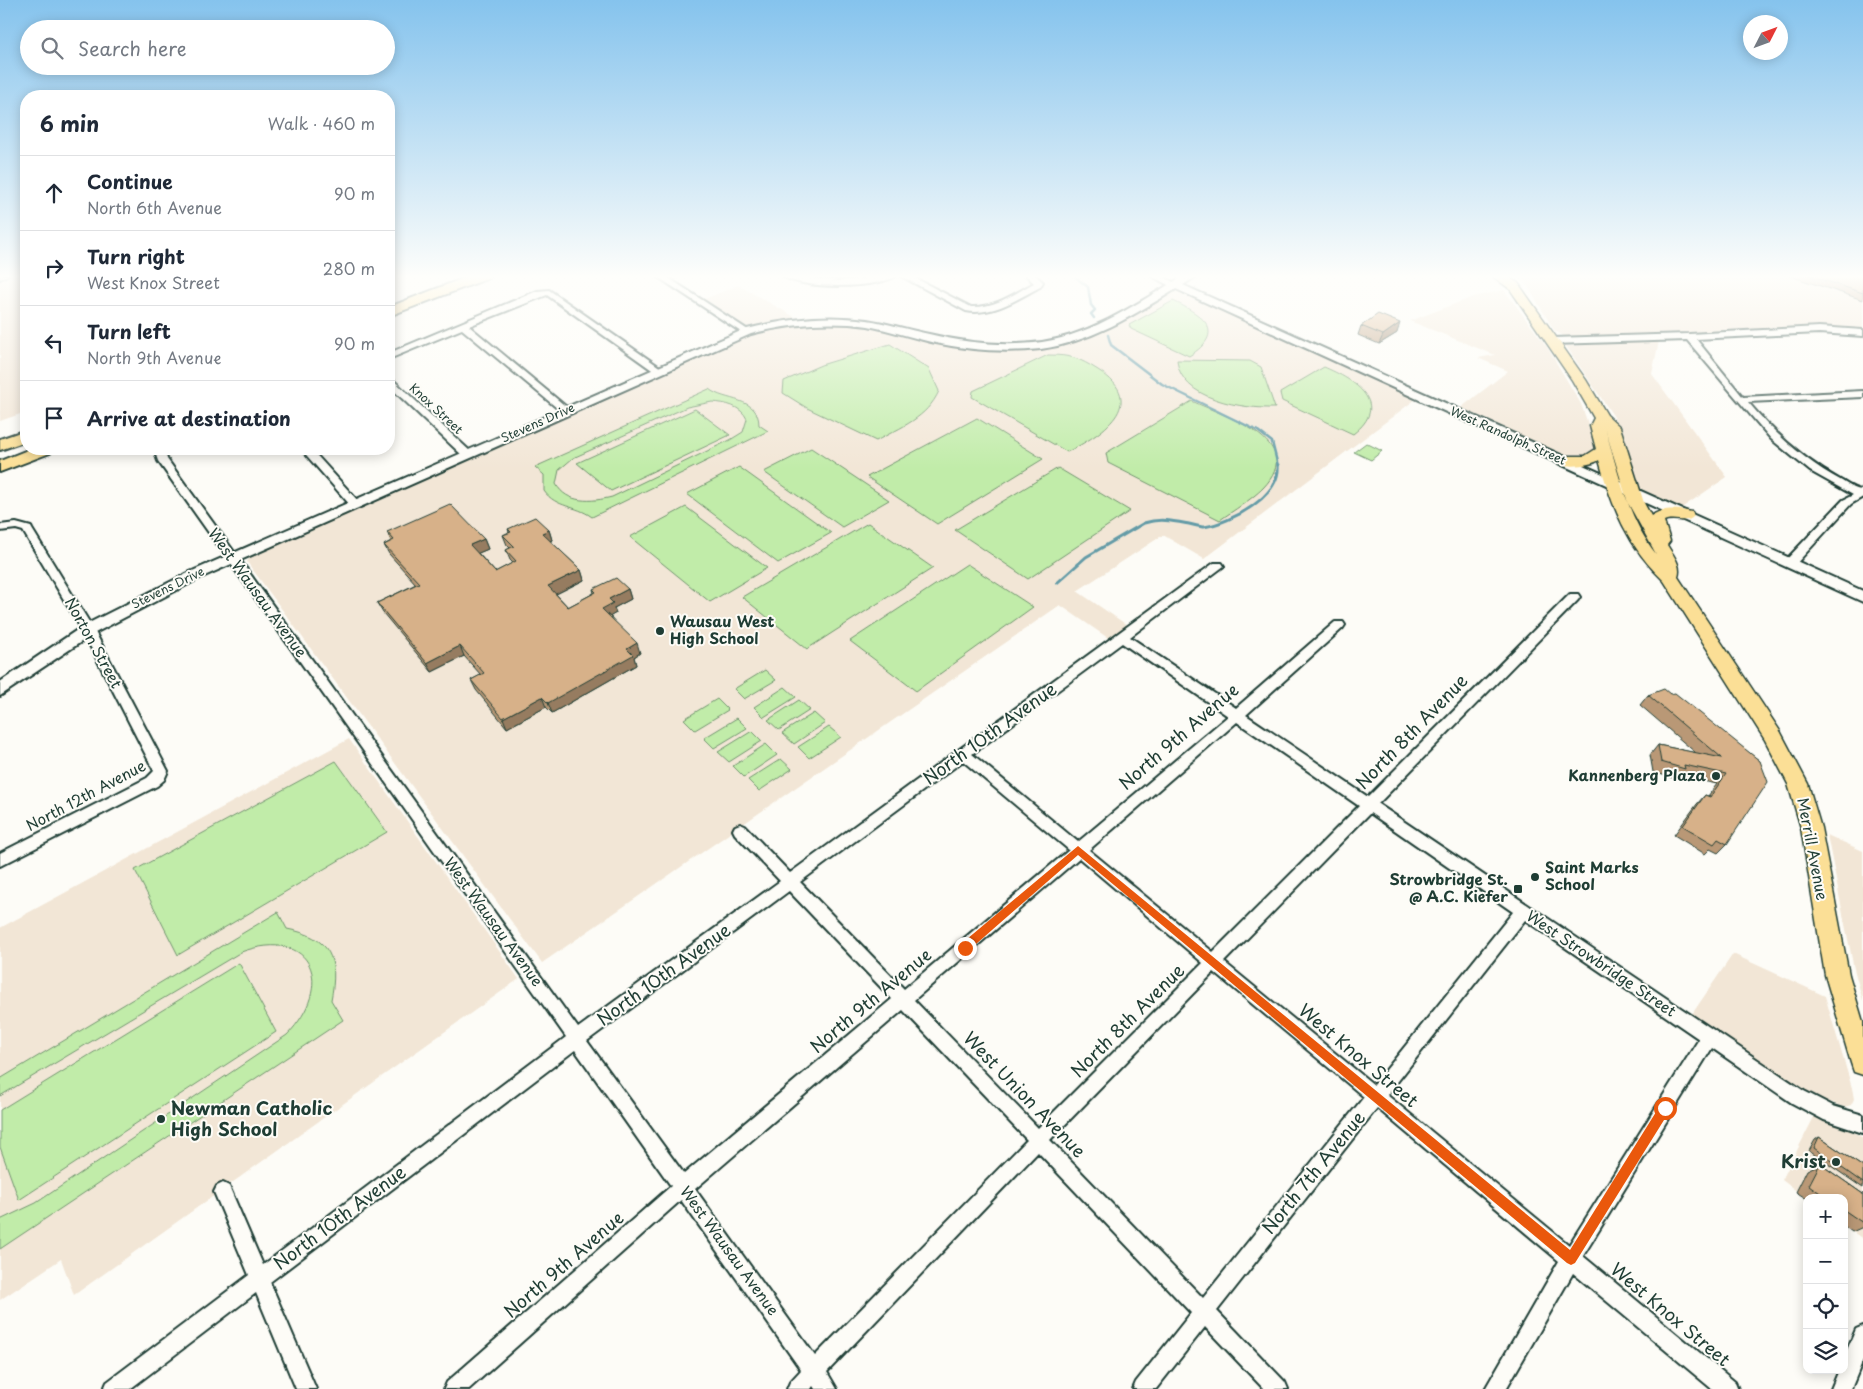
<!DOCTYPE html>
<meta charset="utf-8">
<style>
:root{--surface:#fff;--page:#f2f2f3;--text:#1f2937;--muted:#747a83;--line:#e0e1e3}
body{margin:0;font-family:"Playpen Sans",sans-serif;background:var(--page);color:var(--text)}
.controls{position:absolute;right:15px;bottom:15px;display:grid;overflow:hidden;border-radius:10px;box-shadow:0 2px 12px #0003}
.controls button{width:45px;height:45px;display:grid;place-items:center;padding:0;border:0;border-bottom:1px solid var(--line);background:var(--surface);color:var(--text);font:25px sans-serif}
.compass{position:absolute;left:1743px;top:15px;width:45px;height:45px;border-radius:50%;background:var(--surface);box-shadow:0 2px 12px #0003;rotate:48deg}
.stop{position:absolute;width:15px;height:15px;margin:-11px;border:4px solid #ea580c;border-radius:50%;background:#fff}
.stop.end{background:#ea580c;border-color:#fff;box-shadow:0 1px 5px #0008}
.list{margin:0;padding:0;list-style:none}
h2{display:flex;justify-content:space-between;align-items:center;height:65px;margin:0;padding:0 20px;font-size:21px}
h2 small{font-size:16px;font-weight:400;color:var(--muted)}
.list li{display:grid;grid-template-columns:32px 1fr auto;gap:15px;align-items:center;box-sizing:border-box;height:75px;padding:0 20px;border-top:1px solid var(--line)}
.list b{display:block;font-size:19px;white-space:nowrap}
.list p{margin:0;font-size:16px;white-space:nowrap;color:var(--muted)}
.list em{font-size:16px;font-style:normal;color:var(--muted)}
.icon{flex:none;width:28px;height:28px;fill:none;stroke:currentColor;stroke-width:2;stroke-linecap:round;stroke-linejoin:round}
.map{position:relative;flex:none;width:1863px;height:1389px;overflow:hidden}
.search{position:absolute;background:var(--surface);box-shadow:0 2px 12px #0003;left:20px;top:20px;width:375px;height:55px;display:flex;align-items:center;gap:12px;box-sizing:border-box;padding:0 18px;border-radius:28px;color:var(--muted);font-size:19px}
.panel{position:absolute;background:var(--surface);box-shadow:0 2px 12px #0003;left:20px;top:90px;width:375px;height:365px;border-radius:20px}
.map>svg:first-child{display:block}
.built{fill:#f2e6d6}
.green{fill:#c1eca9;stroke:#70946e;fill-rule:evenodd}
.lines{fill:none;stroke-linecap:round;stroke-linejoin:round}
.stream-far1{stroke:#649ba7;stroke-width:2.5}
.stream{stroke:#649ba7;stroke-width:3}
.street-casing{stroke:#1f3d34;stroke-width:4}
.secondary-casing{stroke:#1f3d34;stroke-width:4}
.primary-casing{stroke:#1f3d34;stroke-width:3}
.highway-casing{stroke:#1f3d34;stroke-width:4}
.street{fill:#fdfcf7;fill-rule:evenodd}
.secondary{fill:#fdfcf7;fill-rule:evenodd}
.primary{fill:#fbdf96;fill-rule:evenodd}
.highway{fill:#fbdf96;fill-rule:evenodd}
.wall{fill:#b99876;stroke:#1f3d34}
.shaded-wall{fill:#967c60;stroke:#1f3d34}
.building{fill:#d7b189;stroke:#1f3d34}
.route{fill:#ea580c}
.poi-dot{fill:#1f3d34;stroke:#fdfcf7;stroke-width:2}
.labels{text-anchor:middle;stroke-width:4;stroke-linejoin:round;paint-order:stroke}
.far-street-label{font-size:12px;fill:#1f3d34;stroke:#fdfcf7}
.street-label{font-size:15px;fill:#1f3d34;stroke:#fdfcf7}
.poi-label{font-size:15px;font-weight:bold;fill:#1f3d34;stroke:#fdfcf7;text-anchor:start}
.near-street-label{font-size:18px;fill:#1f3d34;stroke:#fdfcf7}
.near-poi-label{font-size:18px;font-weight:bold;fill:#1f3d34;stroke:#fdfcf7;text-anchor:start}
</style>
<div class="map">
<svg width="1863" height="1389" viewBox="0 0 1863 1389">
<rect width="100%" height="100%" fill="#fdfcf7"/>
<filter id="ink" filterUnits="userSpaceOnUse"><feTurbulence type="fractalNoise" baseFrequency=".02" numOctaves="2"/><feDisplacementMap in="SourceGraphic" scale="10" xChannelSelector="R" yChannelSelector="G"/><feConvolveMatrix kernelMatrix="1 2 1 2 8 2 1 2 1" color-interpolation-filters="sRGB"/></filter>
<g filter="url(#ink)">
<!-- built -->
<g class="built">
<polygon points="13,275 26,275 26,412 0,421 0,280"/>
<polygon points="1521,275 1863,275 1863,331 1836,328 1803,327 1683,334 1565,337 1554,330"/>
<polygon points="738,285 793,316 798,322 747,332 700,301"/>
<polygon points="1179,290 1416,399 1204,559 1163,535 1077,591 1127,625 1108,638 1060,605 542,963 247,562 251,555 313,526 318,526 728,344 763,332 796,325 841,324 878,328 957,348 993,352 1028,350 1067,344 1089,337 1163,298 1172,291"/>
<polygon points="1504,290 1547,347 1581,404 1597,449 1590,458 1563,457 1458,410 1508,371 1478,358 1495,355 1410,321 1473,297"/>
<polygon points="1659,341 1652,374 1727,477 1680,509 1640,489 1627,447 1614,417 1566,346"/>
<polygon points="349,739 519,979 74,1295 61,1259 0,1300 0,928"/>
<polygon points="1827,835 1863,851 1863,1001 1854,969"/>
<polygon points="1733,954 1825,996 1852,1088 1854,1099 1851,1105 1844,1107 1827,1101 1802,1089 1692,1014"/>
<polygon points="1814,1117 1851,1130 1863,1138 1863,1239 1844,1226 1844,1198 1807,1199 1782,1180"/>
</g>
<!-- green -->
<g class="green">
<path d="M1173 301C1203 315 1228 332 1189 356L1131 329 1129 325Z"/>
<path d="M890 344 929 369 939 391C927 418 901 427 876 441L807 408 783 393 784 381 821 365Z"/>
<path d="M1048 355C1071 355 1079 358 1098 370 1151 403 1101 435 1067 452L972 397 973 391Z"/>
<path d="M1177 360 1250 361 1261 367 1275 408C1244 409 1180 400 1177 360Z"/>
<path d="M1324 367C1355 380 1392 404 1353 434L1282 401 1280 393Z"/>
<path d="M709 389C724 402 759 396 759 425L768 431 592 517C576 505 556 508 544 491V475L535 467ZM712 402C726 403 741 406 747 419L743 432 730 440 612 497C592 502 567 504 556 484L559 470 573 458 687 407Z"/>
<path d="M1192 401C1223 416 1309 441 1263 488 1251 500 1234 510 1220 520L1108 463 1106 453Z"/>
<polygon points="695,409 730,435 611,491 577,463"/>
<polygon points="977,418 1043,459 937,524 867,477"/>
<polygon points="1366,443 1382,451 1371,460 1354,452"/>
<polygon points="811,448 889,500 842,527 764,472"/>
<polygon points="739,467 831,533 778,563 687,494"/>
<polygon points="1058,468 1130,511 1028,579 955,530"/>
<polygon points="686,507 767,568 710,602 630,537"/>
<polygon points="868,523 933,568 807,649 742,597"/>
<polygon points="967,564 1033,607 916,691 850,641"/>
<polygon points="765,670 776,680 744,699 734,689"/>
<polygon points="785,687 796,697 764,717 754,707"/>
<polygon points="717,699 728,710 695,730 684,719"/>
<polygon points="799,700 810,710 779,730 768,720"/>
<polygon points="814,713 825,723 794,744 782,733"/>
<polygon points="737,718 747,728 714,748 704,738"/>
<polygon points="829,727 841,737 809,758 798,747"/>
<polygon points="752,731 762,741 729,762 718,752"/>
<polygon points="766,744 777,755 744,777 733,766"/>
<polygon points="781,759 792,769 759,791 748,780"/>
<polygon points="336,761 387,832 178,955 135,870"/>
<path d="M278 912 287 929C331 937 339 959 331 1000L343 1020 0 1249V1220L36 1203 287 1035C335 986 314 926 241 952L0 1096V1079Z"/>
<polygon points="239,963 276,1032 19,1200 0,1147 0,1110"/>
</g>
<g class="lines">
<!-- stream-far1 -->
<g class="stream-far1">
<polyline points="1073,275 1088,287 1091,305 1095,310 1091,314 1094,318"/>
<polyline points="1108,335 1111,345 1162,384 1258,431 1272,442 1278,466"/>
</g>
<!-- stream -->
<path class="stream" d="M1057 583 1086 557 1144 523C1160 518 1173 521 1189 524 1194 525 1200 527 1204 527 1231 523 1281 496 1278 465"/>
<!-- street casing -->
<g class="street-casing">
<g id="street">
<polygon points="655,275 664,275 751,332 744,334"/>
<path d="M781 275 840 281 898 275C879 289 800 290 781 275Z"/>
<path d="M899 275H909L971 307C994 308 1014 294 1034 283L1026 275H1035L1043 282 1040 287C1017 299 993 316 966 311Z"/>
<polygon points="1150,275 1160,275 1179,285 1172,287"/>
<polygon points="549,290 661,368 661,372 655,372 547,295 469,326 569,409 569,413 563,413 462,329 389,359 389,353 537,291"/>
<path d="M1819 327 1863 330V336L1819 333 1696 339 1743 397 1863 391V397L1748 402C1775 434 1805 461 1842 481 1848 485 1856 490 1863 490V497L1851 504 1794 566H1786L1784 563 1786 560 1843 500 1853 495 1810 471 1771 439 1687 340 1552 344 1548 341 1552 338 1689 334Z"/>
<polygon points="389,378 392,379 471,452 471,456 463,456 389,386"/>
<path d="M159 449H169L166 455 167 459 578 1028 780 881 735 834 733 830 735 826 740 824 745 826 790 873 1214 563H1222L1224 566 1130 637 1236 708 1335 622H1343L1345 625 1343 628 1246 715 1368 797 1570 594H1578L1580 597 1578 600 1378 804 1804 1091 1833 1106 1863 1115V1133L1824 1120 1792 1103 1712 1048 1583 1256 1735 1382 1738 1389H1712L1573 1273 1506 1389H1485L1559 1261 1377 1108 1217 1311 1285 1382 1288 1389H1264L1205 1327 1156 1389H1133L1136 1382 1191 1313 1038 1152 827 1372 837 1389H815L813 1386 811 1389H787L790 1382 801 1370 681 1200 469 1389H444L447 1382 671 1186 575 1050 270 1282 316 1389H296L256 1293 130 1389H104L107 1382 249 1275 214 1192 217 1186 223 1183 229 1186 263 1265 566 1037 158 461 156 455ZM1122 643 1228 716 1078 842 972 754ZM1237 722 1359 806 1213 952 1089 850ZM963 761 1069 850 904 989 800 882ZM1370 813 1513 912 1374 1085 1224 962ZM1079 858 1203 963 1038 1128 914 1000ZM789 891 892 999 684 1174 587 1041ZM1525 920 1699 1039 1569 1245 1387 1095ZM1214 972 1364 1097 1203 1298 1050 1140ZM903 1010 1027 1140 815 1356 695 1189Z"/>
<polygon points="301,449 311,449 359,502 359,506 351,506"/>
<polygon points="16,523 31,527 32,529 94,630 168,771 164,780 157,786 0,866 0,853 147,778 154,771 82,630 23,531 16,529 0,531 0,525"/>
<polygon points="1863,1326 1863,1360 1851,1389 1831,1389 1839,1370 1844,1370 1844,1357 1856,1329"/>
</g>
</g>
<!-- secondary casing -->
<g class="secondary-casing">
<g id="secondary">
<polygon points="0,275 7,275 0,279"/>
<path d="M1185 275H1198L1183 285 1863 591V602L1176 289C1134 315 1091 342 1041 349 1004 353 967 350 931 342 910 337 889 330 868 326 829 321 789 324 751 334L200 578 93 634 0 696V682L83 626 190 572 743 330C784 319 825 314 867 320 888 323 908 330 929 334 966 343 1005 347 1042 342 1095 334 1140 301 1185 275Z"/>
</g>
</g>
<!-- primary casing -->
<g class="primary-casing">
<path id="primary" d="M1491 275H1505L1518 283 1586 380 1607 415 1620 427 1644 503 1651 516C1664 507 1677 509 1692 512L1694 516C1687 525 1674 516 1664 521L1670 541 1667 545C1673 555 1682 565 1678 577L1780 731 1808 784 1821 828 1849 975 1863 1022V1075L1854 1072 1851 1063 1825 975 1801 828 1788 784 1765 740 1664 581C1628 547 1612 507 1599 460 1591 466 1560 469 1554 460L1561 456H1585L1596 449 1590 426 1594 418 1572 380 1510 289ZM1605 428 1628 503 1656 554C1627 517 1618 471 1605 428Z"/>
</g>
<!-- highway casing -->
<g class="highway-casing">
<g id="highway">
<polygon points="472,275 491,275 489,278 389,316 389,307"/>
<polygon points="26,430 26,441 0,450 0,439"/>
<polygon points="30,449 52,449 50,453 0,472 0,461"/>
</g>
</g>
<!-- street -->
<use href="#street" class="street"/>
<!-- secondary -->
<use href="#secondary" class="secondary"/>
<!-- primary -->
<use href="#primary" class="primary"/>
<!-- highway -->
<use href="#highway" class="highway"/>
</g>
<!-- wall -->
<g class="wall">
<polygon points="1787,275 1863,275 1863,300"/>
<polygon points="1361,326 1397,333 1379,344 1358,335"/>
<polygon points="508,529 549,530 552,540 550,541 581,570 584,580 556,594 568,607 594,593 593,589 628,589 631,599 614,608 616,613 610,616 640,653 634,657 636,665 552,713 546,707 507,728 476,690 471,680 481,675 464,656 432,672 383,613 377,603 416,584 389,554 384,545 391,541 387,532 484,539 488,549 478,553 495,572 513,563 510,560 506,550 510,548 507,545 503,535 509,532"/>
<polygon points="1670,694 1760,761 1727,844 1718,853 1710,849 1705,854 1674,835 1697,804 1705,795 1708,796 1717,784 1679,776 1676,779 1653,772 1650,755 1658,745 1696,753 1640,705 1648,695"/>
<polygon points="1819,1137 1863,1167 1863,1188 1809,1151 1815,1140"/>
<polygon points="1820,1164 1863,1194 1863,1227 1852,1232 1844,1226 1844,1198 1807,1198 1807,1199 1796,1192 1807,1170"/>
</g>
<!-- shaded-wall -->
<g class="shaded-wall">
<polygon points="1400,323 1397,333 1379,344 1383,335"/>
<polygon points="549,530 552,540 546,543 542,533"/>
<polygon points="484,539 488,549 474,555 470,545"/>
<polygon points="581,570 584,580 552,596 548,586"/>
<polygon points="628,589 631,599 614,608 616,613 606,619 602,609 609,599"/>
<polygon points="637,643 640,653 634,657 636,665 552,713 548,703 627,649"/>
<polygon points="460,646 464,656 432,672 427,663"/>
<polygon points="542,697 546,707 507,728 503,718"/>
</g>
<!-- building -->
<g class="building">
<polygon points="1808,275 1863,275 1863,293"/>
<polygon points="1378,314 1400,323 1383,335 1361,326"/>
<polygon points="450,504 484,539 470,545 495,572 516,561 506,550 514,546 503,535 511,532 508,529 535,517 549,530 542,533 581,570 548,586 568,607 596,592 593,589 616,578 628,589 609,599 613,603 602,609 637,643 627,649 633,655 548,703 542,697 503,718 471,680 484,673 460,646 427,663 377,603 419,583 384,545 394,540 387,532"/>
<polygon points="1664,689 1670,694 1675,693 1760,761 1768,782 1727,844 1718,839 1714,844 1683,826 1705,795 1710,797 1726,774 1684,765 1685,769 1661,762 1658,745 1722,758 1648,695"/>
<polygon points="1819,1137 1863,1167 1863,1183 1814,1148"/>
<polygon points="1820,1164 1863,1194 1863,1223 1844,1210 1844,1198 1827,1198 1809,1185"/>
</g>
</g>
<!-- sky -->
<linearGradient id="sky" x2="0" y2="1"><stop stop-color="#85c3ed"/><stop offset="0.59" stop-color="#fefefb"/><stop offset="1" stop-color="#fefefb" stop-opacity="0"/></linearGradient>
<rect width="1863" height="469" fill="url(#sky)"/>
<!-- route -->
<polygon class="route" points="1078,846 1570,1250 1661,1104 1669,1104 1669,1112 1575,1263 1571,1265 1567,1263 1078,855 968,951 961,951 961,944"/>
<!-- markers -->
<g class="poi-dot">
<circle cx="660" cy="631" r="5"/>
<circle cx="1716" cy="776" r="5"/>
<circle cx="1535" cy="877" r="5"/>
<rect x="1513" y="884" width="10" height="10" rx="2.5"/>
<circle cx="161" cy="1119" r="5"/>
<circle cx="1836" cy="1162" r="5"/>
</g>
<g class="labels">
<!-- far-street labels -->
<g class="far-street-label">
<text transform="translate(436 409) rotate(43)" y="4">Knox Street</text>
<text transform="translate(538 423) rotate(-24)" y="4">Stevens Drive</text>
<text transform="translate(1508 436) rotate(24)" y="4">West Randolph Street</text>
<text transform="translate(168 588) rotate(-26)" y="4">Stevens Drive</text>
</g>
<!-- street labels -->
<g class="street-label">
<text transform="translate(257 593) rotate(54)" y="5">West Wausau Avenue</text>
<text transform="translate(93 643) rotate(61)" y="5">Norton Street</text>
<text transform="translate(86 796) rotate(-28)" y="5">North 12th Avenue</text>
<text transform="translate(1812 849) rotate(79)" y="5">Merrill Avenue</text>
<text transform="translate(493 922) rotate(54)" y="5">West Wausau Avenue</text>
<text transform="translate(1601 964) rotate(34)" y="5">West Strowbridge Street</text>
<text transform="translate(729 1251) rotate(54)" y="5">West Wausau Avenue</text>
</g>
<!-- poi labels -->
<g class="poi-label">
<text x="670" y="627">Wausau West<tspan x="670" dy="17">High School</tspan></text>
<text x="1706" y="781" text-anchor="end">Kannenberg Plaza</text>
<text x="1545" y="873">Saint Marks<tspan x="1545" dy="17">School</tspan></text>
<text x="1508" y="885" text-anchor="end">Strowbridge St.<tspan x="1508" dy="17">@ A.C. Kiefer</tspan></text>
</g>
<!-- near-street labels -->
<g class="near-street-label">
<text transform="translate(1412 732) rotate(-46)" y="6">North 8th Avenue</text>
<text transform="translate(990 734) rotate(-36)" y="6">North 10th Avenue</text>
<text transform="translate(1179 737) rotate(-41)" y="6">North 9th Avenue</text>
<text transform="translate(664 975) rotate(-36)" y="6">North 10th Avenue</text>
<text transform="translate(871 1001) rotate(-40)" y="6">North 9th Avenue</text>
<text transform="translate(1128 1021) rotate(-45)" y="6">North 8th Avenue</text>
<text transform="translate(1358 1056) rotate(40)" y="6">West Knox Street</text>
<text transform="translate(1024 1095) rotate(46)" y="6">West Union Avenue</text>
<text transform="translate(1314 1173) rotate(-51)" y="6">North 7th Avenue</text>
<text transform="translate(340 1218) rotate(-37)" y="6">North 10th Avenue</text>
<text transform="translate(564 1265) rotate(-41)" y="6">North 9th Avenue</text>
<text transform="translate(1670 1315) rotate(40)" y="6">West Knox Street</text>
</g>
<!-- near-poi labels -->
<g class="near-poi-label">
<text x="171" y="1115">Newman Catholic<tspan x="171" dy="21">High School</tspan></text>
<text x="1826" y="1168" text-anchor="end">Krist</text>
</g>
</g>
</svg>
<div class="controls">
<button>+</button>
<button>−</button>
<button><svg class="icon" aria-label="locate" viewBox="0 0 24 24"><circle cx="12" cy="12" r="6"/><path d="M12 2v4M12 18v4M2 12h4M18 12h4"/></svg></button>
<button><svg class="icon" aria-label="layers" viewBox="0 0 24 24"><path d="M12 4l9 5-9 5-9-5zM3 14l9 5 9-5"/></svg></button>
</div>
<svg class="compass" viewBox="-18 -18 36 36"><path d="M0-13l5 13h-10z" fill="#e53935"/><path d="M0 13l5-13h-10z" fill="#747a83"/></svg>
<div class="stop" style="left:1665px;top:1108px"></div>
<div class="stop end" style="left:965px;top:948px"></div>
<div class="search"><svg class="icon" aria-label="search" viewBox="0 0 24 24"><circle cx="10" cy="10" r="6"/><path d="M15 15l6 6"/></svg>Search here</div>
<section class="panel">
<h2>6 min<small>Walk · 460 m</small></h2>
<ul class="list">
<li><svg class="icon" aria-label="ahead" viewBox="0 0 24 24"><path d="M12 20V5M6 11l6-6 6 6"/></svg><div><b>Continue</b><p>North 6th Avenue</p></div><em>90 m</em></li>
<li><svg class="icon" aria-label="right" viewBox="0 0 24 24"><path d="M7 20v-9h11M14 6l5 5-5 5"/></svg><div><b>Turn right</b><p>West Knox Street</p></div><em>280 m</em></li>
<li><svg class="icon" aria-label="left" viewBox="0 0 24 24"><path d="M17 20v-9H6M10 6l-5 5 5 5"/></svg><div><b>Turn left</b><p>North 9th Avenue</p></div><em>90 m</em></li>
<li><svg class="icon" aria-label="arrive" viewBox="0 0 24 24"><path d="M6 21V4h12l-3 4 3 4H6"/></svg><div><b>Arrive at destination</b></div></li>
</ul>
</section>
</div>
